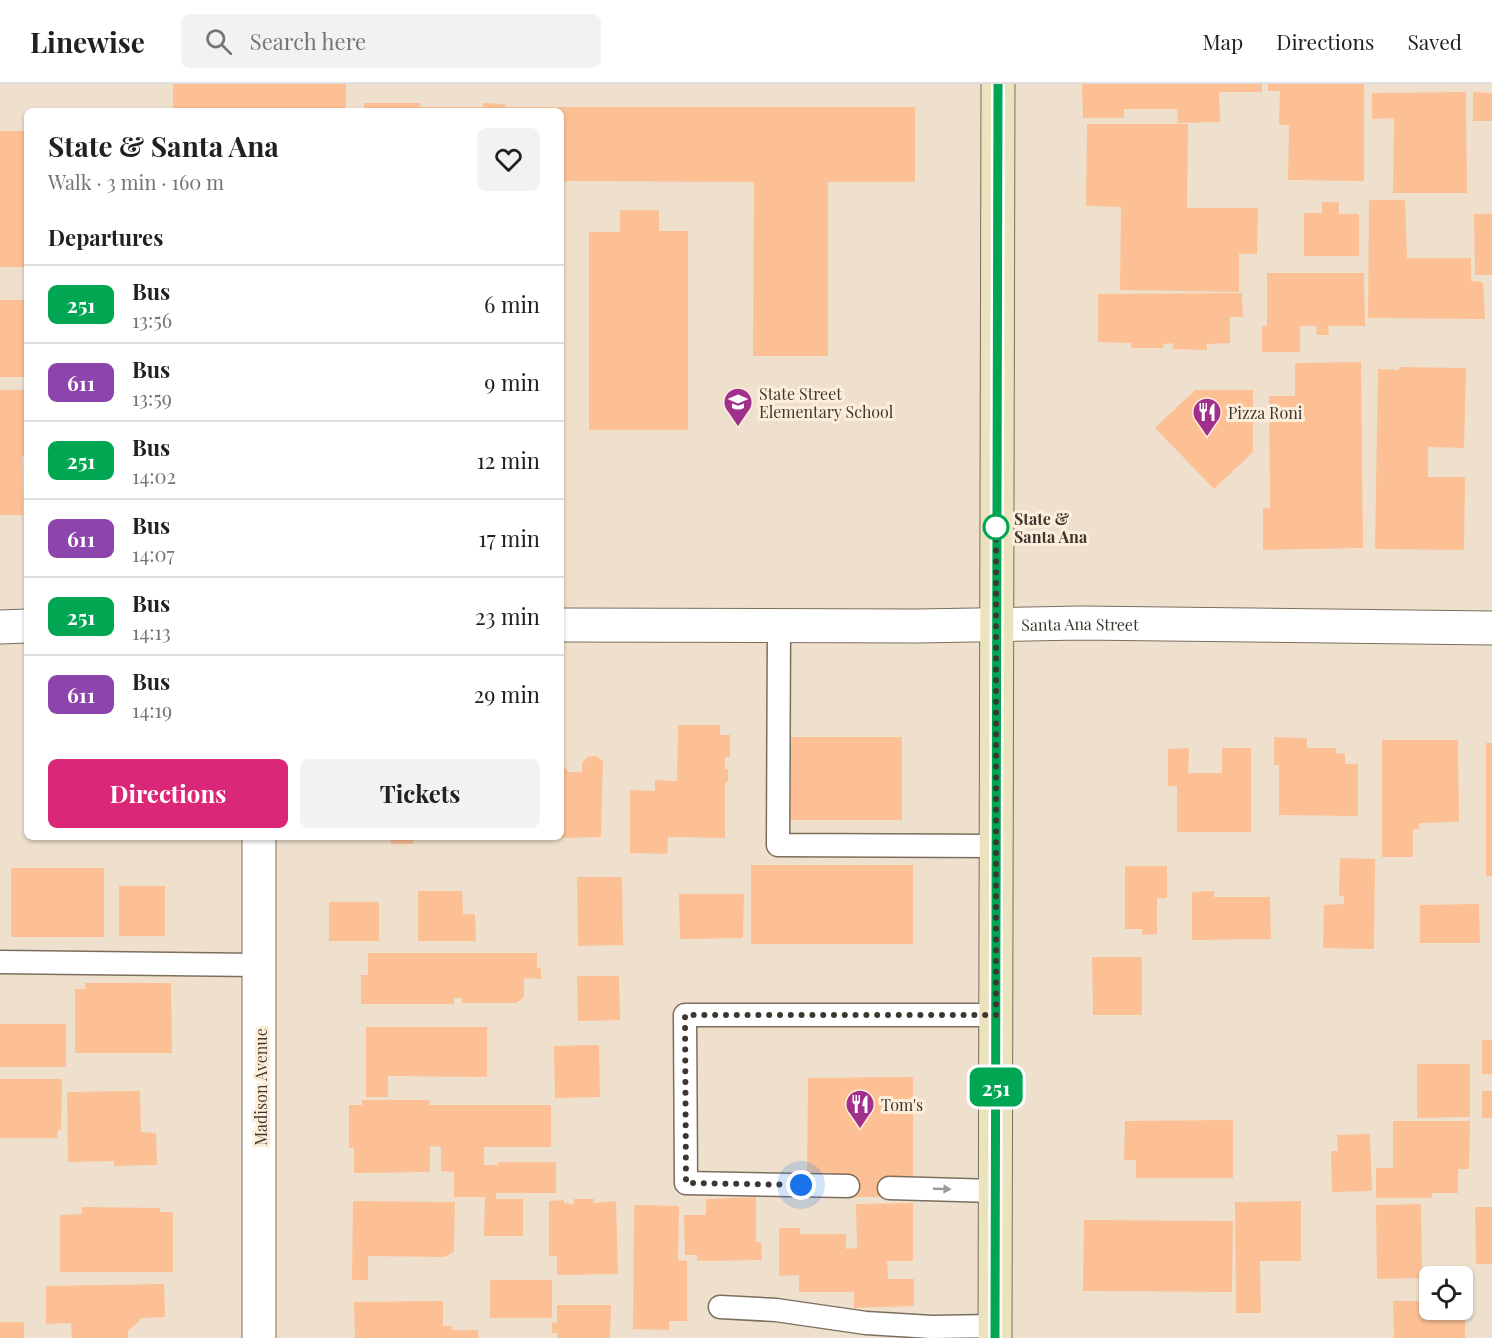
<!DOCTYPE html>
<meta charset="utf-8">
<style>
:root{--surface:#fff;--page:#f2f2f2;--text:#202124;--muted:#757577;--line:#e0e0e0;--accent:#db2777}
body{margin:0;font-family:"Playfair Display",serif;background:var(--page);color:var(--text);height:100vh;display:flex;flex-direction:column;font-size:22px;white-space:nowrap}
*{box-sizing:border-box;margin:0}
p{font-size:20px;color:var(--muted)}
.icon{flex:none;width:33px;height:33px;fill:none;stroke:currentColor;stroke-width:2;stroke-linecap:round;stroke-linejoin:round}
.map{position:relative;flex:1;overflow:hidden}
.panel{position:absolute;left:24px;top:24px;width:540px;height:732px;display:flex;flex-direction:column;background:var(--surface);border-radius:9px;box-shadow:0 2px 4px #0004}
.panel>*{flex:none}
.badge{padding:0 12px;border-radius:9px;font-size:21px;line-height:39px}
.buttons{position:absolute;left:1419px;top:1182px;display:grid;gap:12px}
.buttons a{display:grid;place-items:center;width:54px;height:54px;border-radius:9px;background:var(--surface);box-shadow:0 2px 4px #0004;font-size:30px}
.you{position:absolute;width:30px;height:30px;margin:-15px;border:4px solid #fff;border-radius:50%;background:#1a73e8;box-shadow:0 0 0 9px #1a73e833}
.map>.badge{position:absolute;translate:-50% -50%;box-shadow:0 0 0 3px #fff}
h2{padding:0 24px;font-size:22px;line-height:54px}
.round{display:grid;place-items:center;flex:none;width:63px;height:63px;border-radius:9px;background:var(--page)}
.summary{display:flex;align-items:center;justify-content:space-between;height:102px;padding:0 24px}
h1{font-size:28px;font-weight:700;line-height:45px}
.button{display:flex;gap:12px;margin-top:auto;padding:12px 24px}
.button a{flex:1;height:69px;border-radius:9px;background:var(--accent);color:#fff;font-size:24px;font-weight:700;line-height:69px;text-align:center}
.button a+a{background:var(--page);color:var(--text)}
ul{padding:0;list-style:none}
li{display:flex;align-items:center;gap:18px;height:78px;padding:0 24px;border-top:2px solid var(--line)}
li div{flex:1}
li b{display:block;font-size:22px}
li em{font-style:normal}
li .badge{min-width:66px;font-weight:700;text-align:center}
header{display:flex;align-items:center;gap:36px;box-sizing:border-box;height:84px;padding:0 30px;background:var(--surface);border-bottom:2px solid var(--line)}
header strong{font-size:28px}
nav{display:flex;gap:33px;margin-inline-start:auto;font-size:21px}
.search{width:420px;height:54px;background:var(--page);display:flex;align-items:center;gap:15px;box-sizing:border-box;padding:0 21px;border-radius:9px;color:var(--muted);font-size:22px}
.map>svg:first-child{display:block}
</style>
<header>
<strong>Linewise</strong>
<div class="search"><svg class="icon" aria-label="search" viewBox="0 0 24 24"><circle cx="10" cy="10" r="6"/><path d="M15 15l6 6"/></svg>Search here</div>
<nav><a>Map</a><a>Directions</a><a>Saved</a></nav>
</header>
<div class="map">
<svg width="1492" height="1254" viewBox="0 0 1492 1254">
<rect width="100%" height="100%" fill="#efe0cd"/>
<!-- building -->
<path fill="#fcc094" d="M173,0H346V27H173Z
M1082,0H1262V8H1219L1220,38L1178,39L1177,25H1124V34H1083Z
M1268,0H1364V97L1288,96L1289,41H1279L1280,7H1268Z
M1466,8L1467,109H1393L1394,34L1372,35V9Z
M1473,8L1492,9V37H1473Z
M364,19H421L420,23H483V19L505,20V23H915V98H828V272H753L754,98L561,97V27H364Z
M1087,40H1188L1187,124H1258L1257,170H1239V208L1120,206L1121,123L1086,122Z
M0,47H27V183H0Z
M1369,116H1405L1407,174H1471V197L1483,198L1485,235L1368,234Z
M1322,118H1339V130H1359V172H1304V129H1322Z
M620,126H659V147H688V346H589V148H620Z
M1474,130H1492V191H1475Z
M1267,189H1364L1365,242H1328L1329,251H1317L1316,242H1300V268H1262V242H1267Z
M1242,209L1243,233H1230V259L1207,260V266L1173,265V259L1163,260L1164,264H1131V259L1098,258V210Z
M0,216H27V293H0Z
M1361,278L1363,464L1263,466V424H1270L1269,312H1295V279Z
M1399,283L1466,284L1464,364L1428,363V393H1465L1464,466L1375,465L1378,285L1399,286Z
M0,306H27V372H22L23,431H0Z
M1195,306H1253V368L1214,405L1155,344Z
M678,641H720V651H730V673H725V685H728V698H725V754L668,753L667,770L630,769V706L655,707V696L677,697Z
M787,653H902V736H787Z
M1274,653L1307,654V664H1336V669L1345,670V680H1358V732L1279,731V681H1274Z
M1382,656H1458L1459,738L1419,739V745H1413V773H1382Z
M1486,659H1492V792H1486Z
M1189,664L1188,689H1222V664H1251V748H1177V702H1168V665Z
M597,672L603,678L601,753L561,754V680L569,688H582V679L587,673Z
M390,753H413V760H391Z
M1340,774L1375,775L1374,865L1323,864L1324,821L1344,820V812H1339Z
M751,781H913V860H751Z
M1125,782H1167V814H1157V850L1142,851V845H1125Z
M11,784H104V853H11Z
M577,793H622L623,861L578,862Z
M119,802H165V852H119Z
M418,807H462L463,830H475L476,857H418Z
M1214,807V813H1270L1271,855L1192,856V808Z
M679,810H744L743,854L680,855Z
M329,818H379V857H329Z
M1479,820L1480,859H1420V821Z
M368,869H537V884H541V895L524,894V913L516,919H462V914H454V920H361V891H368Z
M1092,873H1142V931H1093Z
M577,892H619L620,936L578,937Z
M85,899H171L172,969H75V905H86Z
M0,940H66V983H0Z
M366,943H487V993L388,992V1013H366Z
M1482,956H1492V990H1482Z
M599,961L600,1013L555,1014L554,962Z
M1417,980H1470V1033L1417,1034Z
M913,993V1097L889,1113H847L807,1097L808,994Z
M0,995H62L61,1046H58L57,1054H0Z
M140,1007L141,1048L156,1049L157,1081L114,1082V1077L68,1078L67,1008Z
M1482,1007H1492V1034H1482Z
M362,1016H430L429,1021H551V1063H484V1081H498V1078H556V1109H496V1115H523V1152H484L485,1113H454V1088L441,1087V1063L430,1062V1088L354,1089V1064H349V1021H362Z
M1233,1036V1094H1136V1076H1124L1125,1037Z
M1393,1037H1470L1469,1085H1458V1109H1432V1114H1376V1084H1393Z
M1370,1050L1372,1107L1332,1108L1331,1067H1338L1337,1051Z
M756,1113V1158H761L762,1176L697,1177V1171H685L684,1131H706V1115Z
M574,1115H594V1119L616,1117L618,1190L557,1191V1172H549V1117L564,1116V1119L574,1120Z
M353,1117L455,1118L454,1168L444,1173L368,1172V1196H352Z
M1301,1117V1177H1260L1261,1229H1236L1235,1118Z
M913,1119V1177H887L888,1195H914V1222L854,1224V1208H799V1191L779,1192V1144H800V1150H846V1165L857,1164L856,1120Z
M1421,1120L1422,1194L1377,1195L1376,1121Z
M634,1121L679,1122L678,1176L687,1177V1237H669V1246L633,1245Z
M82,1123L160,1124V1128H173V1188H60V1131L82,1130Z
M1475,1123H1492V1180H1476Z
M1084,1136L1233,1137L1232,1208L1083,1207Z
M490,1196H552V1234H490Z
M164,1200L165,1233L142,1234L128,1247V1254H72L71,1239L46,1240V1202Z
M443,1217V1242H452L451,1246H478V1254H355L354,1218Z
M1393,1217H1430V1226H1465V1254H1394Z
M557,1221H611L610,1254H557V1249H552V1238L557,1239Z
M0,1238H24V1254H0Z"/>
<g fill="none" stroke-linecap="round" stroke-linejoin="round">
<!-- service casing -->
<g stroke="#7b6e5d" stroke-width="25">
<path id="service" d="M779,541L778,761L996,762
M1,878L260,881
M848,1102L686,1099L685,931H996
M889,1104L995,1107
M720,1223L776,1226L866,1239L932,1243L995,1242"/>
</g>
<!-- minor casing -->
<g stroke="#7b6e5d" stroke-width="35">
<path id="minor" d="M259,753V1254"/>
</g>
<!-- tertiary casing -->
<g stroke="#7b6e5d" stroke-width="35">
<g id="tertiary">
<path id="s1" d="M561,541L917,542L1081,539L1492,544"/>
<path d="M0,543L27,542"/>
</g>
</g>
<!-- secondary casing -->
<g stroke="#7b6e5d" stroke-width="35">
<path id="secondary" d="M995,1254L998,0"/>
</g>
<!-- service -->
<use href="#service" stroke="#fff" stroke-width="22"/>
<!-- minor -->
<use href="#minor" stroke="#fff" stroke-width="33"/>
<!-- tertiary -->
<use href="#tertiary" stroke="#fff" stroke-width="33"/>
<!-- secondary -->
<use href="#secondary" stroke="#ebe3be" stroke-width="33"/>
</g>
<!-- one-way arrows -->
<defs><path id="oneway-solid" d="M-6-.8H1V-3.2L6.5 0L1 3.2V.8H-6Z" transform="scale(1.5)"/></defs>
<use fill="#9e9b98" href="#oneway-solid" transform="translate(942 1105) rotate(2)"/>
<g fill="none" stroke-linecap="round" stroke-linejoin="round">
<!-- line casing -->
<g stroke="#fff" stroke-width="14">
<path id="line" d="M995,1254L998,0"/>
</g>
<!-- line -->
<use href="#line" stroke="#00a651" stroke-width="9"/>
<!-- walk -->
<path stroke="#3d3730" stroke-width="6" stroke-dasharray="0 10.8" d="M801,1101L686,1099L685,931H996V437V443"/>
</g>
<!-- icons -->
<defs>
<g id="school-pin" transform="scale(1.5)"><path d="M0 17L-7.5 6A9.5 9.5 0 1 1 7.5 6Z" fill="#a1308c" stroke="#fceeda"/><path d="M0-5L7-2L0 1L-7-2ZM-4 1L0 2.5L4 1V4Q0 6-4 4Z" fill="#fff"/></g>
<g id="restaurant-pin" transform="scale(1.5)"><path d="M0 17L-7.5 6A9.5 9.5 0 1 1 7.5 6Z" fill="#a1308c" stroke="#fceeda"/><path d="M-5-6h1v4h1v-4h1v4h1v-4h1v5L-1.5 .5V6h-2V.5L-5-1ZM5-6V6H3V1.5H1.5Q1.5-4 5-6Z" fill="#fff"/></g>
</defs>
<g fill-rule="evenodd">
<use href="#school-pin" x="738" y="318"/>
<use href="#restaurant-pin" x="1207" y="328"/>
<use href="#restaurant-pin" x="860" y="1020"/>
</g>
<!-- markers -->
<circle fill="#fff" stroke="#00a651" stroke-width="3" cx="996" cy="443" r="12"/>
<g text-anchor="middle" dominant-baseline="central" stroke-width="6" stroke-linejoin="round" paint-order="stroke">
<!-- poi labels -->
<g font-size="16" fill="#3d3730" stroke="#fceeda" text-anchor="start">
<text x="759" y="309">State Street<tspan x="759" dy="18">Elementary School</tspan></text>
<text x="1228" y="328">Pizza Roni</text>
<text x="881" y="1020">Tom's</text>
</g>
<!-- stop labels -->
<g font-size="16" font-weight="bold" fill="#3d3730" stroke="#fceeda" text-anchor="start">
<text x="1014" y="434">State &amp;<tspan x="1014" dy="18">Santa Ana</tspan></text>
</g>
<!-- street labels -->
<g font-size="16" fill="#3d3730" stroke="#fceeda">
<text stroke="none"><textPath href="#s1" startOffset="519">Santa Ana Street</textPath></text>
<text transform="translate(260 1003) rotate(-90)">Madison Avenue</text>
</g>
</g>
</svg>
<div class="buttons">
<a><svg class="icon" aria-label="locate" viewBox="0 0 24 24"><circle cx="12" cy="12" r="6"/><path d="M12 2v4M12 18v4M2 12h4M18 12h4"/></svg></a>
</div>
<div class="you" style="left:801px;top:1101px"></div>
<b class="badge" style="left:996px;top:1003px;background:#00a651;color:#fff">251</b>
<section class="panel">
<div class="summary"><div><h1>State &amp; Santa Ana</h1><p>Walk · 3 min · 160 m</p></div><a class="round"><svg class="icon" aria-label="heart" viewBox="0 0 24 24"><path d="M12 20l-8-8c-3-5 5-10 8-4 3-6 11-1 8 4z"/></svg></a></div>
<h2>Departures</h2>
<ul>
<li><span class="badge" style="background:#00a651;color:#fff">251</span><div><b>Bus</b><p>13:56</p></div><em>6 min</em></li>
<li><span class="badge" style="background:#8e44ad;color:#fff">611</span><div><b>Bus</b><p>13:59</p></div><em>9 min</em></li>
<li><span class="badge" style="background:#00a651;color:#fff">251</span><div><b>Bus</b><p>14:02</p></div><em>12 min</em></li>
<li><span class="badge" style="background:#8e44ad;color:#fff">611</span><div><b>Bus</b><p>14:07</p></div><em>17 min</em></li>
<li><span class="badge" style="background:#00a651;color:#fff">251</span><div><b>Bus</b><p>14:13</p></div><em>23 min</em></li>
<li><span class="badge" style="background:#8e44ad;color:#fff">611</span><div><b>Bus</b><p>14:19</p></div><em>29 min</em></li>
</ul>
<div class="button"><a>Directions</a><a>Tickets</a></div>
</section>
</div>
